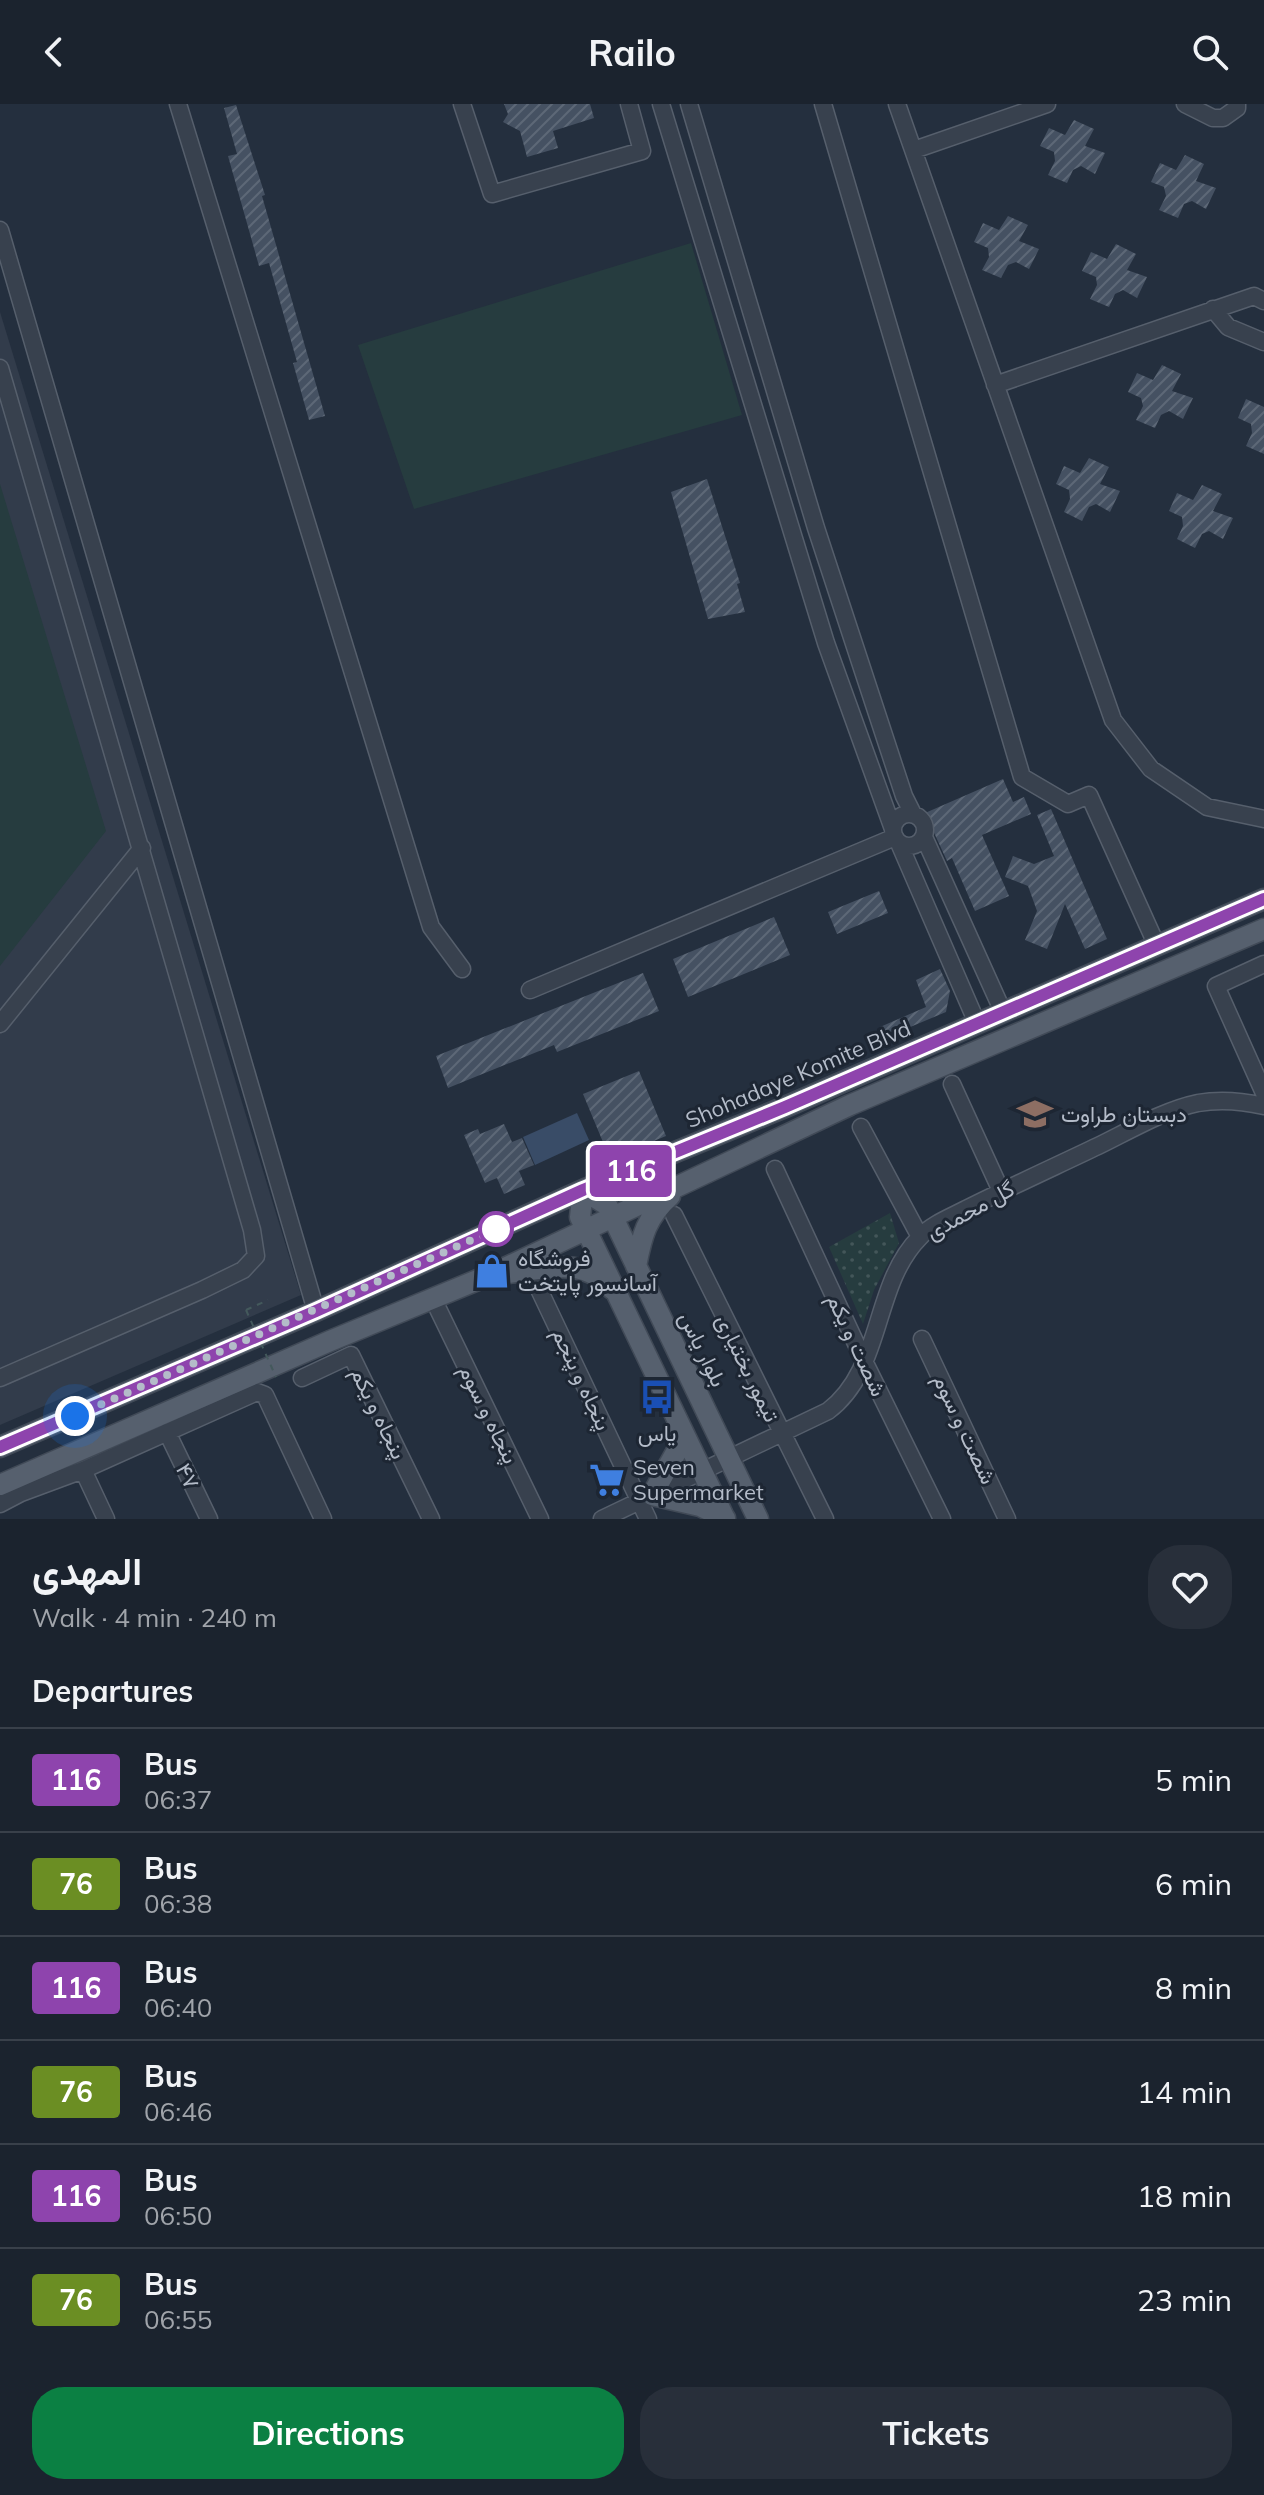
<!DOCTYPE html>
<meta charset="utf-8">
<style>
:root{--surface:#1b232e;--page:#282f3a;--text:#f1f3f6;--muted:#a0a4aa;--line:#39404a;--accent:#0b8043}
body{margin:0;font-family:Mulish,Vazirmatn,sans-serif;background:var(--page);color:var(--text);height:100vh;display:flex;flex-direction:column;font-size:30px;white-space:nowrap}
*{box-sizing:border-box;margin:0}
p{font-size:26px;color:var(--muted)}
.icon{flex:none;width:44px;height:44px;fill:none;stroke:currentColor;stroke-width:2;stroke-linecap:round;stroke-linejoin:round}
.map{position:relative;height:1415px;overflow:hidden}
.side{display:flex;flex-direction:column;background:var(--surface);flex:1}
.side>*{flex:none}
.badge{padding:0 16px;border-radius:6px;font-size:28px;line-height:52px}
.you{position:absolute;width:40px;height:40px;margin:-20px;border:6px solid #fff;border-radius:50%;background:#1a73e8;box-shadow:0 0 0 12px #1a73e833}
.map>.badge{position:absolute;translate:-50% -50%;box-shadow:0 0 0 4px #fff}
h2{padding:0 32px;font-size:30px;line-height:72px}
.round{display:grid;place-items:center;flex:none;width:84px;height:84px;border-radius:32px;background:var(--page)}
.headline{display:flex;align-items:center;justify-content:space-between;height:136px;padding:0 32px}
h1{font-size:38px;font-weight:700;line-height:60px}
.primary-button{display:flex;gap:16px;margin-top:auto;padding:16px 32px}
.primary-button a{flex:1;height:92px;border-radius:32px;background:var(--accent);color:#fff;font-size:32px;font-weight:700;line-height:92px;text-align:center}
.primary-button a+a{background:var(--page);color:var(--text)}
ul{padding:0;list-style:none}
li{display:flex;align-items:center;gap:24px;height:104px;padding:0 32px;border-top:2px solid var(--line)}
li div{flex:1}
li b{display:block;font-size:30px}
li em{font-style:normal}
li .badge{min-width:88px;font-weight:700;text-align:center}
header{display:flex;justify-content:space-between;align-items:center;height:104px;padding:0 32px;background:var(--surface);font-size:36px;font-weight:700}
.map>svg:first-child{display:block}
</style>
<header><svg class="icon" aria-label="back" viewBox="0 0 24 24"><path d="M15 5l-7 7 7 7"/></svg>Railo<svg class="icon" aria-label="search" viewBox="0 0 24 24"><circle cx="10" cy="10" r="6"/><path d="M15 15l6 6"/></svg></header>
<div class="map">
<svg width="1264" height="1415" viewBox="0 0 1264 1415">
<defs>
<pattern id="park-dots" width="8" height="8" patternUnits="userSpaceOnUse" patternTransform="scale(2)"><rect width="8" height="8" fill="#263c3f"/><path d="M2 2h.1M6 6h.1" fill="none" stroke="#435659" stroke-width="1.8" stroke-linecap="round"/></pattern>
<pattern id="building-hatch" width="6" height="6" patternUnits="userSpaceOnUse" patternTransform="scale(2)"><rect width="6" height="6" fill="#455162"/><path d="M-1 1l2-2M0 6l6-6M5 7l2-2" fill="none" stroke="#5d6877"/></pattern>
</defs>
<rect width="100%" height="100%" fill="#242f3e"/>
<!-- airport -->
<path fill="#323c4b" d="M0,208L301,1191L0,1321Z"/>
<!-- grass -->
<path fill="#263c3f" d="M691,139L742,311L414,405L358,241Z
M0,380L106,727L0,862Z"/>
<!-- park -->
<path fill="url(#park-dots)" d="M890,1109L899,1139L874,1186L863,1220L829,1143Z"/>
<!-- water -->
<path fill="#394c67" d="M577,1009L589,1036L535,1061L523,1033Z"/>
<!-- building -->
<path fill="url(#building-hatch)" d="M504,0H590L594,14L553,27L558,44L527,53L520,27L503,18L508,10Z
M236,1L265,91L262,92L325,312L309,316L293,259L297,258L269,159L259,162L228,52L237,50L224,4Z
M1074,16L1094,25L1085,42L1105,49L1095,70L1081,62L1073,66L1067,79L1048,71L1055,57L1054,48L1040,42L1049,24L1065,31Z
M1185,51L1204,60L1196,77L1216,84L1206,105L1192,97L1184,100L1178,114L1159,106L1166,92L1164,83L1151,78L1160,59L1176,66Z
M1008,112L1028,121L1019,137L1039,145L1029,165L1016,158L1008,161L1001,174L982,166L989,153L988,144L974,138L983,119L999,126Z
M1116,140L1136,150L1127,166L1147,173L1137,194L1123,186L1115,190L1109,203L1090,195L1097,181L1096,173L1082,167L1091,148L1107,155Z
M1162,261L1181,270L1172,287L1193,294L1183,315L1169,307L1161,311L1155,324L1136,316L1143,302L1141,294L1128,288L1137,269L1153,276Z
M1246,295L1264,303V350L1246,342L1252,329L1251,320L1238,314Z
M1089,354L1109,363L1100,380L1120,387L1110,408L1096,400L1089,403L1082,417L1064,408L1070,395L1069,386L1056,380L1064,362L1080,369Z
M707,375L740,479L737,480L745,508L708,515L671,388Z
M1202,381L1222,390L1213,407L1233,414L1223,435L1209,427L1202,430L1195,444L1177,435L1183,422L1182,413L1169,407L1177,389L1193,396Z
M1003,675L1013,698L1024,693L1031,710L982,731L1009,792L975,807L952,754L947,757L925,709Z
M1051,705L1107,835L1085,845L1065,800L1047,845L1025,836L1037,807L1028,782L1005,773L1013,752L1034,760L1054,752L1037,711Z
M879,787L888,809L837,830L828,808Z
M774,813L790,851L688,893L673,855Z
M940,865L950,887L946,908L884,934L880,923L926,903L916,876Z
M643,869L659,907L557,948L554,941L448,984L436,952Z
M639,967L666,1032L610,1055L583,990Z
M504,1020L512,1038L522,1034L534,1061L519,1067L525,1081L504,1090L497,1074L485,1079L464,1031L478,1025L480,1030Z"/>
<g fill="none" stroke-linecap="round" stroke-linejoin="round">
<!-- minor casing -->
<g stroke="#565f6c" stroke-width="19">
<path id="minor" d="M178,0L431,823L462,865
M462,0L492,90L642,47L629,0
M661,0L826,539L893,725
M689,0L816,424L904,692L913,710
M823,0L1022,673L1068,700L1089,691L1157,842
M897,0L1113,616L1151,665L1207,703L1264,715
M1185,0L1213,14H1223L1237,4V0
M914,46L1047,0
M0,126L316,1207
M1213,205L1228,223L1264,238
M0,264L252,1126L256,1152L243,1166L202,1186L0,1274
M995,281L1254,192L1264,197
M893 726a16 16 0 1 1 32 0a16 16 0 1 1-32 0Z
M924,733L1003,908
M899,739L977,919
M1264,860L1216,882L1264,989
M530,886L895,733
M0,920L142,744
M952,980L1001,1087
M861,1023L920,1133
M775,1065L865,1259L942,1415
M674,1111L825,1415
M536,1179L648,1415
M438,1205L540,1415
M922,1235L1007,1415
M302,1274L351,1251L431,1415
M167,1328L209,1415
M83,1366L106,1415
M0,1400L21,1389L83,1366L257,1288L265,1291L323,1415
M602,1415L828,1307C884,1265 872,1181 920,1133C932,1120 951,1113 966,1105C1010,1083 1054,1063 1098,1042C1129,1027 1164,1006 1198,999C1221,995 1242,997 1264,1002"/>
</g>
<!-- major casing -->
<g stroke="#414a57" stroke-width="23">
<path id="major" d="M583,1086L607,1101L758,1415
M583,1086L580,1113L725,1415
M636,1162C642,1131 646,1114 670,1092
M508,1169C547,1165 584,1152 612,1185
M678,1321L679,1343L652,1391L700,1402L725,1414
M0,1343L316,1207L583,1086L785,1003L1264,795
M0,1381L330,1237L492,1170L850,1001L1264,825"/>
</g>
<!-- path -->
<path stroke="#44595c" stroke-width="2" stroke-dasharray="6 6" stroke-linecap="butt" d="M246,1206L268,1196"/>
<!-- minor -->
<use href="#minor" stroke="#38414e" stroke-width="16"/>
<!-- major -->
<use href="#major" stroke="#56606e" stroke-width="20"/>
<!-- path-bridge -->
<path stroke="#44595c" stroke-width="2" stroke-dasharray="6 6" stroke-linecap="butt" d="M246,1206L276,1273"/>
</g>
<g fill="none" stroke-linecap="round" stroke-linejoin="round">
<!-- line casing -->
<g stroke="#fff" stroke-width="18">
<path id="line" d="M0,1343L316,1207L583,1086L785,1003L1264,795"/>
</g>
<!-- line -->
<use href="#line" stroke="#8e44ad" stroke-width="12"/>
<!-- walk -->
<path stroke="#b4bcc9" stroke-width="8" stroke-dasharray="0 14.4" d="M75,1312L503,1122L496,1125"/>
</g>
<!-- icons -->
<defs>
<g id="school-bare" transform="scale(2.76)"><path d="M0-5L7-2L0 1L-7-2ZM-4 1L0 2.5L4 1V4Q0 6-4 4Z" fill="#8d6e63" stroke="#1d2633" stroke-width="2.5" paint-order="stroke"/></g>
<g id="shop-bare" transform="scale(2.76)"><path d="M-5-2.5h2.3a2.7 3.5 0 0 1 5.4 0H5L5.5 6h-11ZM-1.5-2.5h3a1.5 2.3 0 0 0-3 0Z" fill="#3f7fe0" stroke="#1d2633" stroke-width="2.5" paint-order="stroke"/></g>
<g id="bus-bare" transform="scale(2.76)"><path d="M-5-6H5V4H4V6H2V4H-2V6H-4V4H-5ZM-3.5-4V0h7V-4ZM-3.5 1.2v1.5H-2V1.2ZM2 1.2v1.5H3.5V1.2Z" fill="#1a4fb4" stroke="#1d2633" stroke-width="2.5" paint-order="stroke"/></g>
<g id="supermarket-bare" transform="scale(2.76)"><path d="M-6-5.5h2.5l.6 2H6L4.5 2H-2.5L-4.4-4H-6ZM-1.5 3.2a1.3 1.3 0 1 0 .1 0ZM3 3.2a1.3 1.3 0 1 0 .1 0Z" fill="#3f7fe0" stroke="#1d2633" stroke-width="2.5" paint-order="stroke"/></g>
</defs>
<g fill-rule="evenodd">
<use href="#school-bare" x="1035" y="1010"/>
<use href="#shop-bare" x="492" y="1167"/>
<use href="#bus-bare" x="657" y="1293"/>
<use href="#supermarket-bare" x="607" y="1376"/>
</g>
<!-- markers -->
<circle fill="#fff" stroke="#8e44ad" stroke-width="4" cx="496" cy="1125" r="16"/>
<g text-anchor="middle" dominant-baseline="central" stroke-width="6" stroke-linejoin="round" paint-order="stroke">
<!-- street labels -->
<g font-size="22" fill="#b4bcc9" stroke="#1d2633">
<text transform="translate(798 970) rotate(-23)">Shohadaye Komite Blvd</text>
<text transform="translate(970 1106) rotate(-29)">گل محمدی</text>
<text transform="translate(857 1241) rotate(65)">شصت و یکم</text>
<text transform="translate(703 1245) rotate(64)">بلوار یاس</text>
<text transform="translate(748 1264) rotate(64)">تیمور بختیاری</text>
<text transform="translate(582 1275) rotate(65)">پنجاه و پنجم</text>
<text transform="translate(379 1309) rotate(64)">پنجاه و یکم</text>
<text transform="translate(489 1310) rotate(64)">پنجاه و سوم</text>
<text transform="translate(965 1325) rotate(65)">شصت و سوم</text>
<text transform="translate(188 1372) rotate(64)">۴۷</text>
</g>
<!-- poi labels -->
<g font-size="22" fill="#b4bcc9" stroke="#1d2633" text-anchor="start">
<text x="1061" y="1010">دبستان طراوت</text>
<text x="518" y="1154">فروشگاه<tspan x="518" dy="25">آسانسور پایتخت</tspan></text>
<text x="657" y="1329" text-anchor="middle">یاس</text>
<text x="633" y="1363">Seven<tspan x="633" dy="25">Supermarket</tspan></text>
</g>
</g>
</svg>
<div class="you" style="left:75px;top:1312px"></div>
<b class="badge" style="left:631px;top:1067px;background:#8e44ad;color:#fff">116</b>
</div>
<section class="side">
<div class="headline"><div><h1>المهدی</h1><p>Walk · 4 min · 240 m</p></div><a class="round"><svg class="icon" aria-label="heart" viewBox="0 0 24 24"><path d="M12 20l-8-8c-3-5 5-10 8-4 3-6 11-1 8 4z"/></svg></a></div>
<h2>Departures</h2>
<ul>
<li><span class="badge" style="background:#8e44ad;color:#fff">116</span><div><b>Bus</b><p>06:37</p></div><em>5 min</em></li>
<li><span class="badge" style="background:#6b8e23;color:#fff">76</span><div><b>Bus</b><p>06:38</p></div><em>6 min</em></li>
<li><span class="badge" style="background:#8e44ad;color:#fff">116</span><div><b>Bus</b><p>06:40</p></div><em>8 min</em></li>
<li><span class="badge" style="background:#6b8e23;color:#fff">76</span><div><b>Bus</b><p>06:46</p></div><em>14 min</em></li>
<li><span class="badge" style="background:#8e44ad;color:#fff">116</span><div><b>Bus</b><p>06:50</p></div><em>18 min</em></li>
<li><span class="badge" style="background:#6b8e23;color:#fff">76</span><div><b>Bus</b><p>06:55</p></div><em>23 min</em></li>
</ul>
<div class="primary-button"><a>Directions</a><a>Tickets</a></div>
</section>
